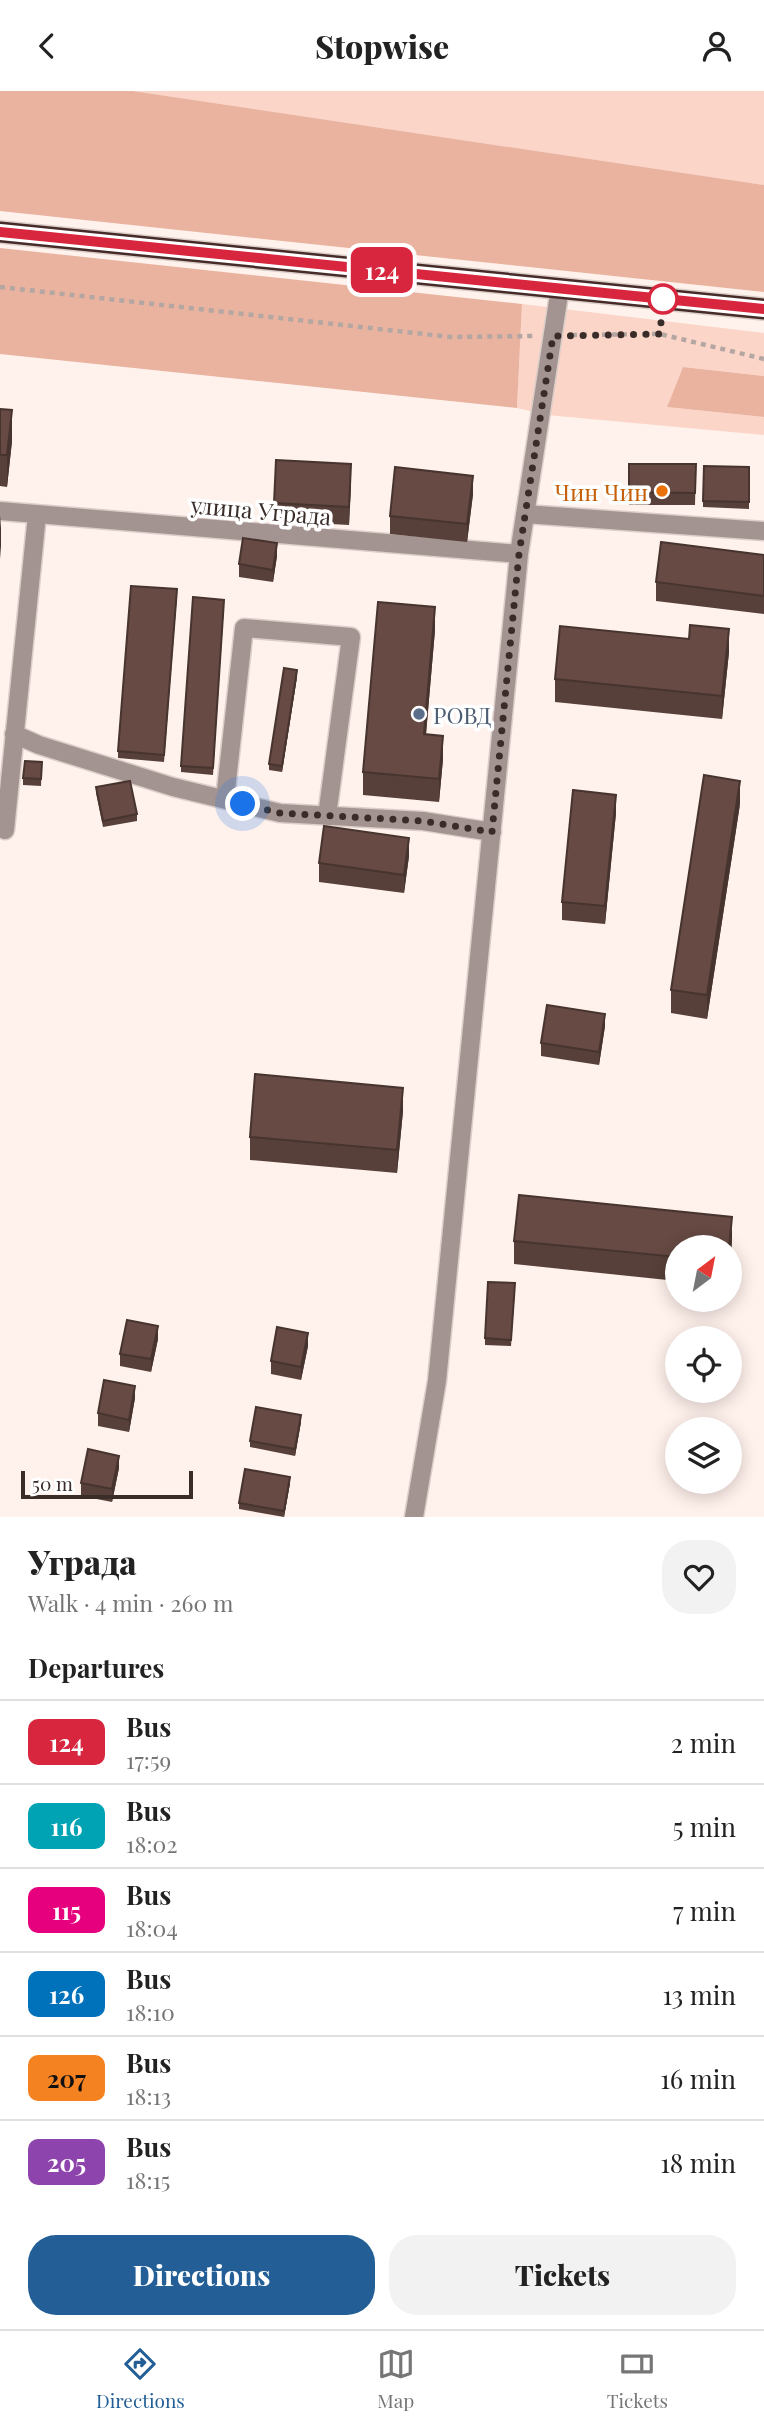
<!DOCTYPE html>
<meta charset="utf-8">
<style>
:root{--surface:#fff;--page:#f2f2f2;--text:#222;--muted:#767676;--line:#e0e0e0;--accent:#235f96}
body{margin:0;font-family:"Playfair Display",serif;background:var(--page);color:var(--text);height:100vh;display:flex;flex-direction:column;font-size:26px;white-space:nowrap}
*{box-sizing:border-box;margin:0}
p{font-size:23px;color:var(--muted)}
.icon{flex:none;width:38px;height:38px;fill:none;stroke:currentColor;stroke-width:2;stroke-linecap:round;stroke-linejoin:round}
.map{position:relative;height:1426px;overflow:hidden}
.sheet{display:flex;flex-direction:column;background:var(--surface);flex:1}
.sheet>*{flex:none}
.badge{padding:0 14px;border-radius:10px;font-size:24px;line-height:46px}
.needle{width:46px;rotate:32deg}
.controls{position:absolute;left:665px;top:1144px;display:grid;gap:14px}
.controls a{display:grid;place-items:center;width:77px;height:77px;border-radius:50%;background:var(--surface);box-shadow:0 4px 18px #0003;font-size:35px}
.scale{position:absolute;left:21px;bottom:18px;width:172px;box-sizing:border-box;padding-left:7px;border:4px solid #3a2d29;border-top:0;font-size:19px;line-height:24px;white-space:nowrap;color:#3a2d29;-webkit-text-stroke:5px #fff;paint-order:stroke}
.you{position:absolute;width:35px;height:35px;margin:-18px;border:5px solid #fff;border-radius:50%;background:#1a73e8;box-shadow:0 0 0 10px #1a73e833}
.map>.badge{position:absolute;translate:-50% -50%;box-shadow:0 0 0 4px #fff}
h2{padding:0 28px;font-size:26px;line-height:63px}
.round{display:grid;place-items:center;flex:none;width:74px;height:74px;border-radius:28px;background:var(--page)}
.headline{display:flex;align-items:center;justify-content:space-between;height:119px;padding:0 28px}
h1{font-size:33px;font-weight:800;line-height:52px}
.action{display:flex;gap:14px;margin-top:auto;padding:14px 28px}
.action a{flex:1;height:80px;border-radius:28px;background:var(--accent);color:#fff;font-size:28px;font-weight:800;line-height:80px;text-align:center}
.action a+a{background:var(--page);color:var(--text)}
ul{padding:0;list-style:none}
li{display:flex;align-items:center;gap:21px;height:84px;padding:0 28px;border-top:2px solid var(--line)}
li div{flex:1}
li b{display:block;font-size:26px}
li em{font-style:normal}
li .badge{min-width:77px;font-weight:700;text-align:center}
header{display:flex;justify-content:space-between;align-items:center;height:91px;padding:0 28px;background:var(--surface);font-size:32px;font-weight:800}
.dock{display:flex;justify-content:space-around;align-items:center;height:98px;border-top:2px solid var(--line);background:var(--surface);font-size:19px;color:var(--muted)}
.dock a{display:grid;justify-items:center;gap:4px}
.dock .active{color:var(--accent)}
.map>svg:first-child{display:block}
</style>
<header><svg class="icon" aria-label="back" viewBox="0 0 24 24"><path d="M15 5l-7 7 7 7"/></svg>Stopwise<svg class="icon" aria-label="person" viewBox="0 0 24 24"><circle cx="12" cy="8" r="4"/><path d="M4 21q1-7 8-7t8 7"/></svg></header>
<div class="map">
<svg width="764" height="1426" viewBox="0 0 764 1426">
<rect width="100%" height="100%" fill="#fff1ec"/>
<!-- green -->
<path fill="#fbd5c8" d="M133,0H764V94Z
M522,213L764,242V285L683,276L667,316L764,326V344L547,324L517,317Z"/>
<!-- forest -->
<path fill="#e9b3a0" d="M0,0H133L764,94V201L0,120Z
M0,157L522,213L517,317L0,263Z
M683,276L764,285V326L667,316Z"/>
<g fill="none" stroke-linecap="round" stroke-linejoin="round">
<!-- minor casing -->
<g stroke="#dccec9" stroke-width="21">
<path id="minor" d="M0,420L519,463
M525,423L764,440
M14,643L39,654L173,696L280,722L423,730L492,741
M225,708L244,537L351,546L327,725
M5,739L37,424
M414,1426L437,1290L519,463L560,197"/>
</g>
<!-- highway casing -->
<g stroke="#dccec9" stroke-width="24">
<path id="highway" d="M0,141L764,218"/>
</g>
<!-- path -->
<path stroke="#b4a6a2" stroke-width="4.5" stroke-dasharray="5 5" stroke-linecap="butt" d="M0,196L451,246L535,245
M572,244L660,243L764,268"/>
<!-- minor -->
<use href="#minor" stroke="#a39492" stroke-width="18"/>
<!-- highway -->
<use href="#highway" stroke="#462b29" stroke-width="21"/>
</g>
<!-- wall -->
<path fill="#58403a" d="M0,318L12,350L7,396L0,395Z
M629,373H696L695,414H629Z
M749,376V418L703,416V410Z
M351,391L349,434L274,430V412Z
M473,403L467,451L390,443V425Z
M764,464V523L656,510V491Z
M277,465L273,491L239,486V473Z
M177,505L164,671L118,667V660Z
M224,515L213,684L181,681V675Z
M435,539L426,643L443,668L439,711L363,704V681Z
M729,561L722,628L555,611V588Z
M297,586L282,681L269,679V673Z
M42,671L41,695L23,694V687Z
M96,696L137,723V730L103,736L96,702Z
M740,713L707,928L671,922V899Z
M616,722L605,833L562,829V811Z
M409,765L404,802L319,791V772Z
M605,935L599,974L541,965V952Z
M403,1020L397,1082L250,1069V1046Z
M732,1149L730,1175V1157H677V1190L514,1173V1150Z
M515,1199L511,1255L485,1254V1247Z
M158,1248L151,1281L120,1275V1263Z
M308,1255L301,1289L271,1283V1270Z
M135,1307L129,1341L98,1335V1322Z
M301,1331L295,1365L250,1356V1350Z
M119,1377L112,1411L81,1405V1392Z
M290,1392L284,1426L239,1418V1412Z"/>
<!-- shaded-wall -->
<path fill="#47342f" d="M12,319V350L7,396V364Z
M351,373V391L349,434V416Z
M473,385V403L467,451V433Z
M1,424V455L0,468V437Z
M277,452V465L273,491V479Z
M435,516V539L424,666V643Z
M729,538V561L722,628V605Z
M297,579V586L282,681V675Z
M443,645V668L439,711V688Z
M740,690V713L707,928V904Z
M616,704V722L605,833V815Z
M409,747V765L404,802V784Z
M605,923V935L599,974V961Z
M403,997V1020L397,1082V1059Z
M732,1126V1149L730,1175V1157Z
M158,1235V1248L151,1281V1268Z
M308,1242V1255L301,1289V1276Z
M135,1295V1307L129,1341V1329Z
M301,1324V1331L295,1365V1358Z
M119,1365V1377L112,1411V1398Z
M290,1386V1392L284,1426V1420Z"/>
<!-- building -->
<path fill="#664a43" stroke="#47342f" stroke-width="2" d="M0,318L12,319L7,364H0Z
M276,369L351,373L349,416L274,412Z
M629,373H696L695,402L629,401Z
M704,375L749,376V411L703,410Z
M395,376L473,385L467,433L390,425Z
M243,447L277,452L273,479L239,473Z
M661,451L764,464V505L656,491Z
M131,495L177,498L164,664L118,660Z
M193,506L224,509L213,677L181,675Z
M378,511L435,516L424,643L443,645L439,688L363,681Z
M690,534L729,538L722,605L555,588L560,535L689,548Z
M284,577L297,579L282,675L269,673Z
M25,670L42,671L41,688L23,687Z
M704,684L740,690L707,904L671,899Z
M130,690L137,723L103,730L96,696Z
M573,699L616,704L605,815L562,811Z
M324,735L409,747L404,784L319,772Z
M547,914L605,923L599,961L541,952Z
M255,983L403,997L397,1059L250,1046Z
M519,1104L732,1126L729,1157H677V1166L514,1150Z
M488,1191L515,1192L511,1249L485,1247Z
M127,1229L158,1235L151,1268L120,1263Z
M277,1236L308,1242L301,1276L271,1270Z
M104,1289L135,1295L129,1329L98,1322Z
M256,1316L301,1324L295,1358L250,1350Z
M88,1358L119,1365L112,1398L81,1392Z
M245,1378L290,1386L284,1420L239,1412Z"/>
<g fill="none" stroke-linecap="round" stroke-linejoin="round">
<!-- line casing -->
<g stroke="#fff" stroke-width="16">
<path id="line" d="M0,141L764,218"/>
</g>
<!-- line -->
<use href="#line" stroke="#d7263d" stroke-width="10"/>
<!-- walk -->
<path stroke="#3a2d29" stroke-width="7" stroke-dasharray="0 12.6" d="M243,713L280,722L423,730L492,741L519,463L553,245L660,243L663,208"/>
</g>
<!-- markers -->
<circle fill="#fff" stroke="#d7263d" stroke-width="3.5" cx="663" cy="208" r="14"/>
<circle fill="#e8710a" stroke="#fff" stroke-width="2.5" cx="662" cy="400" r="7"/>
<circle fill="#5c6f8a" stroke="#fff" stroke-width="2.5" cx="419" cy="623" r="7"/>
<g text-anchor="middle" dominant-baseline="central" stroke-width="7" stroke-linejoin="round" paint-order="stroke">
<!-- food labels -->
<g font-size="23" fill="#c56008" stroke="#fff" text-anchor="end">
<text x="648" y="400">Чин Чин</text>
</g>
<!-- street labels -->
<g font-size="23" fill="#3a2d29" stroke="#fff">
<text transform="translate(261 419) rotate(5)">улица Уграда</text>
</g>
<!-- service labels -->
<g font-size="23" fill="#4e5e75" stroke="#fff" text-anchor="start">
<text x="433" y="623">РОВД</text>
</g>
</g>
</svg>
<div class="controls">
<a><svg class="needle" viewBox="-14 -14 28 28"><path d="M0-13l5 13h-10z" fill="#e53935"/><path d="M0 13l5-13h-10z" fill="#767676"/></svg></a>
<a><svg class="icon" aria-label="locate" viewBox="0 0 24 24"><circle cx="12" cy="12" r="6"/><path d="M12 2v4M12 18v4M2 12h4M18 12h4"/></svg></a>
<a><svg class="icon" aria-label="layers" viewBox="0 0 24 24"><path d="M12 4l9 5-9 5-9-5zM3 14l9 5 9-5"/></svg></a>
</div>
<div class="scale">50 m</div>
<div class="you" style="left:243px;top:713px"></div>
<b class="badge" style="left:382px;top:179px;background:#d7263d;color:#fff">124</b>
</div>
<section class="sheet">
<div class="headline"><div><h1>Уграда</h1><p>Walk · 4 min · 260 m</p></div><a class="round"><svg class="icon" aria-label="heart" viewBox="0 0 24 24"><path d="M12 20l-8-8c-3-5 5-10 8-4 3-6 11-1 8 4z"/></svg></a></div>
<h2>Departures</h2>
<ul>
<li><span class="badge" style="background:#d7263d;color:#fff">124</span><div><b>Bus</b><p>17:59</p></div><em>2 min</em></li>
<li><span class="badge" style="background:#00a3b4;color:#fff">116</span><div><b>Bus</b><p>18:02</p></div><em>5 min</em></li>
<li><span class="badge" style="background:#e6007e;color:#fff">115</span><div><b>Bus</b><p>18:04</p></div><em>7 min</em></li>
<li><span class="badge" style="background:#0072bc;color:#fff">126</span><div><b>Bus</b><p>18:10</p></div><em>13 min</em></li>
<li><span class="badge" style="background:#f58220;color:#111">207</span><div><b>Bus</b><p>18:13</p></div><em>16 min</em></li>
<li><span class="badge" style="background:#8e44ad;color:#fff">205</span><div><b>Bus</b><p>18:15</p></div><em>18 min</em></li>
</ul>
<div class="action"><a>Directions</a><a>Tickets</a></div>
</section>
<nav class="dock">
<a class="active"><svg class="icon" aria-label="directions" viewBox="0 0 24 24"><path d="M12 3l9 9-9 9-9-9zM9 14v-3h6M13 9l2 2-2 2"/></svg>Directions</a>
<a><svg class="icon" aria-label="map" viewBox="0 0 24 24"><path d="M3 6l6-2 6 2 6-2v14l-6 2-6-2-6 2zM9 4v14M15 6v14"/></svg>Map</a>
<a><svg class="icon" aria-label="tickets" viewBox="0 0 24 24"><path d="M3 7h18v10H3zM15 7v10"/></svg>Tickets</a>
</nav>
